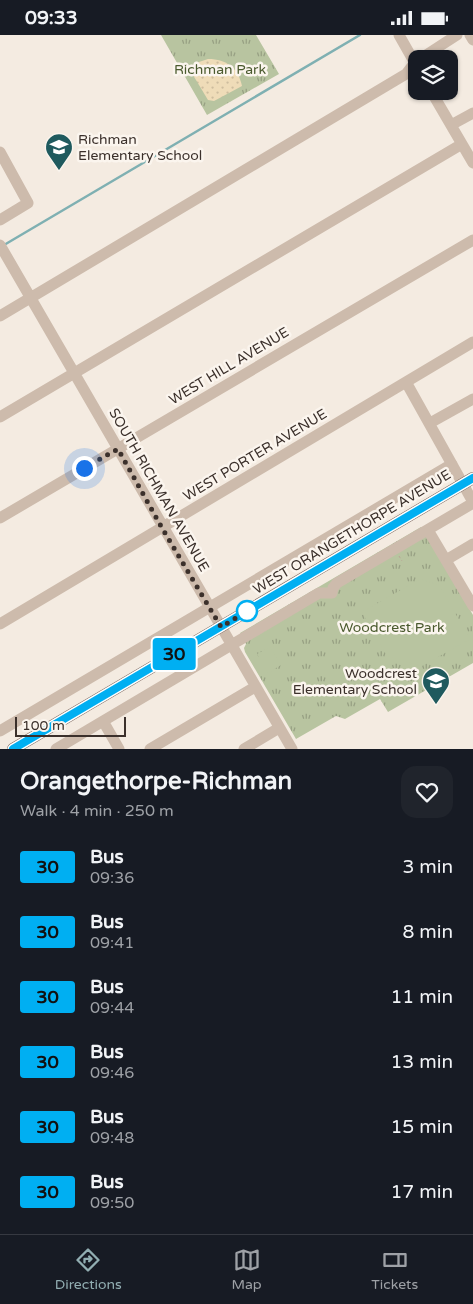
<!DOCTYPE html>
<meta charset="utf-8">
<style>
:root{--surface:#171b24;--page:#20242c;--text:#f1f3f6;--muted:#9ea1a6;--line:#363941;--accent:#92aeb2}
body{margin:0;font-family:"Varela Round",sans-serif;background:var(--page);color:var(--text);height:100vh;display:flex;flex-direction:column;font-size:19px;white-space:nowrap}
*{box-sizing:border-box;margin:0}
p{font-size:16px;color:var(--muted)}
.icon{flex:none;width:28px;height:28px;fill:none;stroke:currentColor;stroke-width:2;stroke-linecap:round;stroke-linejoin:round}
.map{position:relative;height:714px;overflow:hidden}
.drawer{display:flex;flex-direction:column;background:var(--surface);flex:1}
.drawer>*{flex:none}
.badge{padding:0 10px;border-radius:4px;font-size:18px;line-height:32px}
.fabs{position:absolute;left:408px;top:15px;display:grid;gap:10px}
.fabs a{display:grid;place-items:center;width:50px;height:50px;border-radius:10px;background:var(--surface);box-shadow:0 1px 4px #0004;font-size:25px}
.scale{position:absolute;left:15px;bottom:12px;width:111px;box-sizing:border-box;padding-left:5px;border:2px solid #3b302b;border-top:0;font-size:14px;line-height:18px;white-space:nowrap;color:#3b302b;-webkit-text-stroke:4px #fbf5ee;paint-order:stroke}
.you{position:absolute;width:25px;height:25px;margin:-12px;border:4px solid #fff;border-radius:50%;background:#1a73e8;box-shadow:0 0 0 8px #1a73e833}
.map>.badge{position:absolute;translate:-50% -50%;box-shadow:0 0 0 2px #fff}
.round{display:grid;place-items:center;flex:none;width:52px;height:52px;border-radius:15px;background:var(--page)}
.summary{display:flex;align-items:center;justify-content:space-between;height:85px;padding:0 20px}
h1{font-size:24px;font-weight:700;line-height:38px}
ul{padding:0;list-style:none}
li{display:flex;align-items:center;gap:15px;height:65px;padding:0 20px}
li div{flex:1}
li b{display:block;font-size:19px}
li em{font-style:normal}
li .badge{min-width:55px;font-weight:700;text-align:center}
.status{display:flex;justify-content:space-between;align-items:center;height:35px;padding:0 25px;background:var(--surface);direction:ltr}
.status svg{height:14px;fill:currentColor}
.tab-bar{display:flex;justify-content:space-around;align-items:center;height:70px;border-top:1px solid var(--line);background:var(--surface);font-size:14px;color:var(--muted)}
.tab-bar a{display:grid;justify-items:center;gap:2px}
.tab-bar .selected{color:var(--accent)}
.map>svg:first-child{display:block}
</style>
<div class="status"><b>09:33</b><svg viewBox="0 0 49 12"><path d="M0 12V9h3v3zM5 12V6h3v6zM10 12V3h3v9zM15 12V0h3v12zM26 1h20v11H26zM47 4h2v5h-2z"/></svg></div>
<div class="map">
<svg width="473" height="714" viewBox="0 0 473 714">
<defs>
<pattern id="grass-tufts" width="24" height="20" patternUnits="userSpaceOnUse" patternTransform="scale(1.25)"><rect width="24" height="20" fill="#b8c4a0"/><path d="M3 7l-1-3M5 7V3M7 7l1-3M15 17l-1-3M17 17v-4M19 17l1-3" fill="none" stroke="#97a083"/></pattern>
<pattern id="sand-dots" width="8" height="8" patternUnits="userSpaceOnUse" patternTransform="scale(1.25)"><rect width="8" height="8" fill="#efdcb8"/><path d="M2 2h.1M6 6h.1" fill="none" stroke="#cebd9e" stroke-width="1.8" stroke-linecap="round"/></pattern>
</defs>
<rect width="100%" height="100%" fill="#f4ebe1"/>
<!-- grass -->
<path fill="url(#grass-tufts)" d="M161,0H256L279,39L207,80Z
M421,492L473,580V628L388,677L380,664L345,684L336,681L296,704L245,617L244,613L246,609L240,598Z"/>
<!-- sand -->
<path fill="url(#sand-dots)" d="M208,24C227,24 238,33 242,51L214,66L208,65L190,35L199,27Z"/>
<!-- garden -->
<path fill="#b8c4a0" d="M420,544L439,550L470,604L422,631L387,621L362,577Z
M270,612L281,630L268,638L257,619Z"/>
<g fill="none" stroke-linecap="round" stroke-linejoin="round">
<!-- stream -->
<path stroke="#7fb0b2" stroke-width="2.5" d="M4,210L360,0"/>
<!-- path -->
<path stroke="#b9a596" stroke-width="1" stroke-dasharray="2.5 2.5" stroke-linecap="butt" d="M399,521L402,526"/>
<!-- minor -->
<path stroke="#cdbbac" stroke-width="11" d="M399,0L416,30
M470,0L473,5
M420,24L457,0
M431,56L473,128
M451,90L473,78
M0,117L28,168L0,185
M0,210L292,714
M0,281L406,39L416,26
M406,347L473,467
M0,382L462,109
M430,388L473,364
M0,483L473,205
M428,495L473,571
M446,525L473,509
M0,589L473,307
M103,686L119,714
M0,696L452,429
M56,714L319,558H332L333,553L337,548L473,468
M150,714L255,652
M244,714L279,693"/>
<!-- major -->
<path stroke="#7d675c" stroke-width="12" d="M13,714L473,443"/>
</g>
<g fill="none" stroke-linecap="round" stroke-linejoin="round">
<!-- line casing -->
<g stroke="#fff" stroke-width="11">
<path id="line" d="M13,714L473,443"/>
</g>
<!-- line -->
<use href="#line" stroke="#00aff2" stroke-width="8"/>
<!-- walk -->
<path stroke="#3b302b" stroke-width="5" stroke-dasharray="0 9" d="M84,433L118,414L162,493L221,592L249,575L247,576"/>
</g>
<!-- icons -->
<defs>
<g id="school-pin" transform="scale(1.4375)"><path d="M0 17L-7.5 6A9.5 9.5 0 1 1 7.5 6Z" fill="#1f5a5e" stroke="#fbf5ee"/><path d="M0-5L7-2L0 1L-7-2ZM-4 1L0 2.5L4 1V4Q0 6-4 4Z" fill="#fff"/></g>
</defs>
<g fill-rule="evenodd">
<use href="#school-pin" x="59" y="112"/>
<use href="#school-pin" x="436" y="646"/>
</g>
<!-- markers -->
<circle fill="#fff" stroke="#00aff2" stroke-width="2.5" cx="247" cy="576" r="10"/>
<g text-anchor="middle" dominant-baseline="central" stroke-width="5" stroke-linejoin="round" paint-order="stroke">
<!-- park labels -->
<g font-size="14" fill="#4a5a2e" stroke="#fbf5ee">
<text x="220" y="34">Richman Park</text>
<text x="392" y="592">Woodcrest Park</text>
</g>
<!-- poi labels -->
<g font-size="14" fill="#3b302b" stroke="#fbf5ee" text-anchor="start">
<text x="78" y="104">Richman<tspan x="78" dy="16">Elementary School</tspan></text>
<text x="417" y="638" text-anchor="end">Woodcrest<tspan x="417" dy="16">Elementary School</tspan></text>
</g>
<!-- street labels -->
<g font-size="14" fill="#3b302b" stroke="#fbf5ee">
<text transform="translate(229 331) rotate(-31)">WEST HILL AVENUE</text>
<text transform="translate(255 420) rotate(-31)">WEST PORTER AVENUE</text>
<text transform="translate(159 455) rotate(60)">SOUTH RICHMAN AVENUE</text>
<text transform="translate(352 497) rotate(-31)">WEST ORANGETHORPE AVENUE</text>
</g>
</g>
</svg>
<div class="fabs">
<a><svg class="icon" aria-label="layers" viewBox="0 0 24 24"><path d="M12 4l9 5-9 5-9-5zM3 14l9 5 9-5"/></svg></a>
</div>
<div class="scale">100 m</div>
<div class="you" style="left:84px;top:433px"></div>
<b class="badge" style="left:174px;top:619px;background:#00aff2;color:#111">30</b>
</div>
<section class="drawer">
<div class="summary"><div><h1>Orangethorpe-Richman</h1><p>Walk · 4 min · 250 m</p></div><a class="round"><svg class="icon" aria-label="heart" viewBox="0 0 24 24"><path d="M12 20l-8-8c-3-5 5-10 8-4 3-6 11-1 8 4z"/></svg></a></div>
<ul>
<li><span class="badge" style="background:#00aff2;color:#111">30</span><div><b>Bus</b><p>09:36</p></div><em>3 min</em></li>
<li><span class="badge" style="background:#00aff2;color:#111">30</span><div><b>Bus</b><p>09:41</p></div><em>8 min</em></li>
<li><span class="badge" style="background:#00aff2;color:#111">30</span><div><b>Bus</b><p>09:44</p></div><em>11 min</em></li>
<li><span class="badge" style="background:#00aff2;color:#111">30</span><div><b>Bus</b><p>09:46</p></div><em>13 min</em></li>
<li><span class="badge" style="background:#00aff2;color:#111">30</span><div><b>Bus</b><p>09:48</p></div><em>15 min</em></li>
<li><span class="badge" style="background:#00aff2;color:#111">30</span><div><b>Bus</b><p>09:50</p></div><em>17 min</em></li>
</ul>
</section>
<nav class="tab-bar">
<a class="selected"><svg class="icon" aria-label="directions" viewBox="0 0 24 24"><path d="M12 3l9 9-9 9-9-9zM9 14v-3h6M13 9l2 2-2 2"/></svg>Directions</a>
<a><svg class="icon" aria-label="map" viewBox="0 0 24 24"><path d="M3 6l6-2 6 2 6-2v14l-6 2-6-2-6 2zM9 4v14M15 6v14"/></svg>Map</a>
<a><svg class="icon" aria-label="tickets" viewBox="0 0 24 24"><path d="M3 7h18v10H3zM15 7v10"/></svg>Tickets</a>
</nav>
